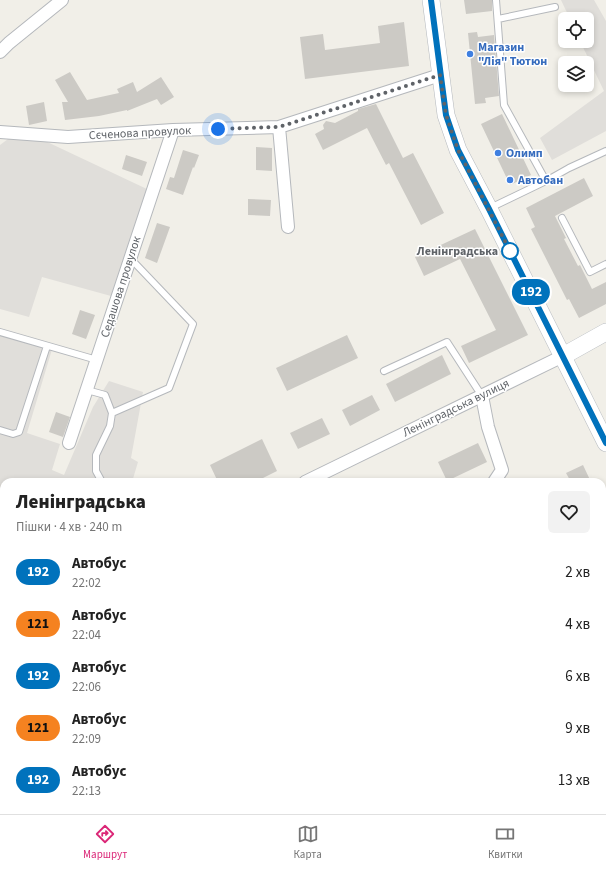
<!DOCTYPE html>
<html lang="uk">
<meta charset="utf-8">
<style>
:root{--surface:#fff;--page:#f2f2f2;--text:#222;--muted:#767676;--line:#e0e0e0;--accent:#db2777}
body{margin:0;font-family:"Source Sans 3",sans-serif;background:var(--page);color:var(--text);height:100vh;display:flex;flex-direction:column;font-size:15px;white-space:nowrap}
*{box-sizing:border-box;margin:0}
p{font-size:13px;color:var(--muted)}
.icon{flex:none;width:22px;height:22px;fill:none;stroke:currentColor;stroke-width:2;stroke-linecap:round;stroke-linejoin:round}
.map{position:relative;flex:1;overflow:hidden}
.panel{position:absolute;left:0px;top:478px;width:606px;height:336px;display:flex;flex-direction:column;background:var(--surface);border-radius:12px 12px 0 0;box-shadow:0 2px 6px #0003}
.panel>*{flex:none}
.badge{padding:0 8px;border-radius:13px;font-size:14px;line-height:26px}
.tools{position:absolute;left:558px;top:12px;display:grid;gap:8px}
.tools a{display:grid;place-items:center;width:36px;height:36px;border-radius:6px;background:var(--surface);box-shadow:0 2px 6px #0003;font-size:20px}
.you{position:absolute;width:20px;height:20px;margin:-10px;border:3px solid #fff;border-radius:50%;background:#1a73e8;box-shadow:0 0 0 6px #1a73e833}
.map>.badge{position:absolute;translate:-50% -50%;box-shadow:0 0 0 2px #fff}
.round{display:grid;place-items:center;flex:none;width:42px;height:42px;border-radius:6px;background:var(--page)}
.head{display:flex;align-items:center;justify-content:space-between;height:68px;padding:0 16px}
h1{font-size:19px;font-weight:800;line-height:30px}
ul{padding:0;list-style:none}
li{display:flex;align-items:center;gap:12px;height:52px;padding:0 16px}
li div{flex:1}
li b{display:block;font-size:15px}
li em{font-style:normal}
li .badge{min-width:44px;font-weight:700;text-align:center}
.tabs{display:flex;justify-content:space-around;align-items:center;height:56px;border-top:1px solid var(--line);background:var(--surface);font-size:11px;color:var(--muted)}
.tabs a{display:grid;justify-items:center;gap:2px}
.tabs .active{color:var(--accent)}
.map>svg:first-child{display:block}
</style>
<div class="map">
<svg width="606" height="814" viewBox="0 0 606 814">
<rect width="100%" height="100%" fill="#f1efe8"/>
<!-- commercial -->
<path fill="#fef7e0" d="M4,771V810L123,811L117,814H0V774Z"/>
<!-- industrial -->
<path fill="#e0deda" d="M561,0H594L606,21V131L552,160L540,138L604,91L580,41H587V19H570Z
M8,139L43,140L149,190L111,296L42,277L29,317L0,309V145Z
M0,329L53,346L27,433L60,444L52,470L64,475L93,407L109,381L143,392L131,458L138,462L132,482H4V582L0,584Z"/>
<!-- building -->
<path fill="#cccac5" d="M464,0H492V11L466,14Z
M404,22L409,66L305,79L300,37L323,34L325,50L380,43L378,26Z
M477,32L478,37L494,35L499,96L485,98L486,103L475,104L468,33Z
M70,72L87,100L119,93L117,89L133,82L137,92L161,77L174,97L161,105L157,99L127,111V110L99,116L65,120L62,102H68L55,80Z
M44,102L47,121L29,125L26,106Z
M376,104L403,158L413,153L444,213L421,225L389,163L386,165L367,128L323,150L315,134L324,129L323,125L326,121L335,123L358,111V109Z
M502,114L531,175L510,185L481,124Z
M256,147L272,148V171L256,170Z
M183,150L199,155L194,168L193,167L183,195L166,189L170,177L174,178Z
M126,155L147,162L142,176L122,169Z
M584,178L593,196L555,216L566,238L564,239L578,266L580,265L592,289L606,282V304L579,318L569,299L567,300L531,229L535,227L526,208Z
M248,199L271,200L270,216L248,215Z
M157,223L170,227L157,263L145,258Z
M475,229L528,335L469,363L461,346L496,330L460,259L424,276L415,257Z
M80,310L95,315L86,339L72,334Z
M347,335L358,358L287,391L276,368Z
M442,355L451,374L395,402L386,384Z
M372,395L380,410L350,426L342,410Z
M56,412L70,417L63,437L49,432Z
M322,418L330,434L298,449L290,433Z
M262,439L277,471L255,482H218L210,465Z
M478,443L487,462L447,481L438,462Z
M583,465L591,482H571L566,473Z"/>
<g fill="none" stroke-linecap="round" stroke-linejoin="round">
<!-- lane casing -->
<g stroke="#b5b8bc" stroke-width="8">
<path id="lane" d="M498,19L555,7
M546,181L569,168L606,151
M490,208L546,181L504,105L496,0
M562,218L590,272L606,264
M0,332L97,360
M384,371L447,342L482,396
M87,390L105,395L112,413L110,426L96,455V471L102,482
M112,413L169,388L193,324L130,258
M0,430L13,434L19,432L47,346
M602,511L606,509
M0,540L4,541
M602,591L604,597L602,598
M602,734L606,732
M602,804L606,812"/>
</g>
<!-- street casing -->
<g stroke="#b5b8bc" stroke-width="14">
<path id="street" d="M0,52L9,43L62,0
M279,127L288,227
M0,132L68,137L173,130L279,127L440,75
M482,396L488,427L502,470L494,482
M69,443L173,130
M305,482L563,356
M0,632L4,630
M602,674L606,672
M137,810L139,814
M328,814L336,810"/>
</g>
<!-- secondary casing -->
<g stroke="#b6babf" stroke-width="18">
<path id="secondary" d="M431,0L446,115L458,150L489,209L606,443
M563,356L606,332"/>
</g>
<!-- lane -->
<use href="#lane" stroke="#fff" stroke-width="6"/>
<!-- street -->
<use href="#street" stroke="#fff" stroke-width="12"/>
<!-- secondary -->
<use href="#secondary" stroke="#fff" stroke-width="17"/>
</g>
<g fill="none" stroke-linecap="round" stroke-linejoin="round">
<!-- line casing -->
<g stroke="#fff" stroke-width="9">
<path id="line" d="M431,0L446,115L458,150L489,209L606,443"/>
</g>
<!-- line -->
<use href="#line" stroke="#0072bc" stroke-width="6"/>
<!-- walk -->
<path stroke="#5f6368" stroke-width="4" stroke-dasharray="0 7.2" d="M218,129L279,127L440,75L446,115L458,150L510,251"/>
</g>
<!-- markers -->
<g fill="#3f7fe0" stroke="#fff" stroke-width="1.5">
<circle cx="470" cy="54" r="4"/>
<circle cx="498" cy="153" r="4"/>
<circle cx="510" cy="180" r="4"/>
</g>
<circle fill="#fff" stroke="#0072bc" stroke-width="2" cx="510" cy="251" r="8"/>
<g text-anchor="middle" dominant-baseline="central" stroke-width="3" stroke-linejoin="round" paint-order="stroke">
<!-- shop labels -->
<g font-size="12" font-weight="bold" fill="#366cbe" stroke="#fff" text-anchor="start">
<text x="478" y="47">Магазин<tspan x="478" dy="14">"Лія" Тютюн</tspan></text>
<text x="506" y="153">Олимп</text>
<text x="518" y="180">Автобан</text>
</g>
<!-- street labels -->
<g font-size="12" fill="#5f6368" stroke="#fff">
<text transform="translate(140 133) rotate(-3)">Сєченова провулок</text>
<text transform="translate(121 287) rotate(-72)">Седашова провулок</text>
<text transform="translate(456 408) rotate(-26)">Ленінградська вулиця</text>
</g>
<!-- stop labels -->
<g font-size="12" font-weight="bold" fill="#5f6368" stroke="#fff" text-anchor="end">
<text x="498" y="251">Ленінградська</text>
</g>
</g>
</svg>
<div class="tools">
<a><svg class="icon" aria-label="locate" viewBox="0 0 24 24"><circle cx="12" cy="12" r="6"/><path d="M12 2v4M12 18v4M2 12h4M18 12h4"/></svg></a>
<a><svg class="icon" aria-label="layers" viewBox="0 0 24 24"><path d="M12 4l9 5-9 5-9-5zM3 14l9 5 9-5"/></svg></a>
</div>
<div class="you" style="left:218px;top:129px"></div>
<b class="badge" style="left:531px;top:292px;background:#0072bc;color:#fff">192</b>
<section class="panel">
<div class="head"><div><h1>Ленінградська</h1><p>Пішки · 4 хв · 240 m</p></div><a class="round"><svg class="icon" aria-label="heart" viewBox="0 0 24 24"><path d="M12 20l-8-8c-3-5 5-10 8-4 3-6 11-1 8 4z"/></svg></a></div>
<ul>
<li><span class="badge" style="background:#0072bc;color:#fff">192</span><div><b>Автобус</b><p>22:02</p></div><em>2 хв</em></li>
<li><span class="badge" style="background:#f58220;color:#111">121</span><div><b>Автобус</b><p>22:04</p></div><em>4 хв</em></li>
<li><span class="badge" style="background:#0072bc;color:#fff">192</span><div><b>Автобус</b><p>22:06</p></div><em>6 хв</em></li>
<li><span class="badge" style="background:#f58220;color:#111">121</span><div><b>Автобус</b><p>22:09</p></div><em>9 хв</em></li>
<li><span class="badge" style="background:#0072bc;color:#fff">192</span><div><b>Автобус</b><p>22:13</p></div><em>13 хв</em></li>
</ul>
</section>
</div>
<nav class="tabs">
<a class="active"><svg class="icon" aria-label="directions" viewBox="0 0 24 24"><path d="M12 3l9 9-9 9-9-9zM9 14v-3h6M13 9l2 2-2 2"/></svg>Маршрут</a>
<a><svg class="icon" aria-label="map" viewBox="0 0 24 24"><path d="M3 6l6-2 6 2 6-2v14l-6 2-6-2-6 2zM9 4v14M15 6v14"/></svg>Карта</a>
<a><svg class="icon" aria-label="tickets" viewBox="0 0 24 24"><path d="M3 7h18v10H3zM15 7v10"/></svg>Квитки</a>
</nav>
